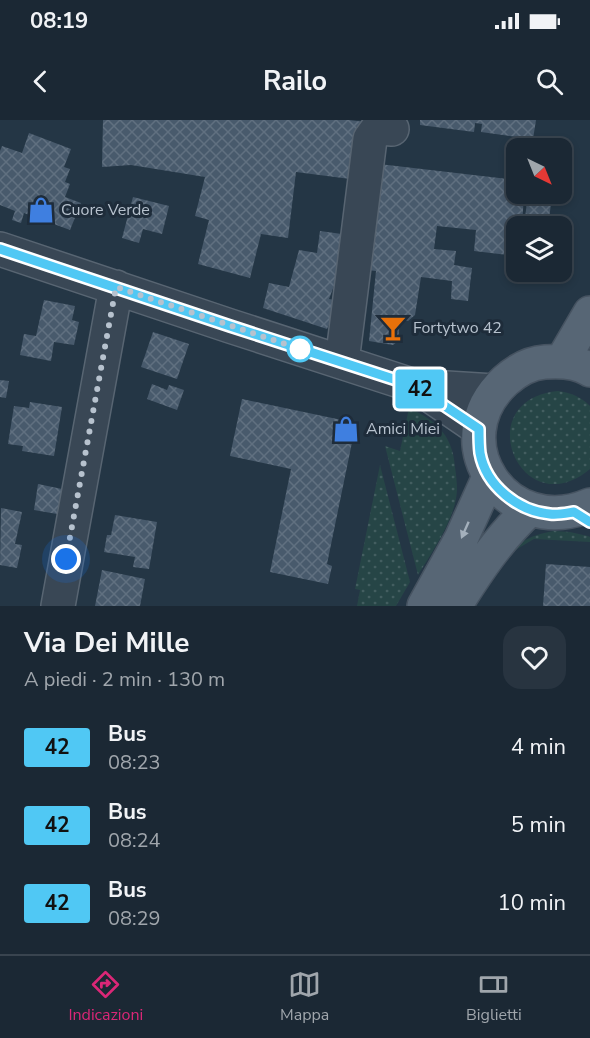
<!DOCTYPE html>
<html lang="it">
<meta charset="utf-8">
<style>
:root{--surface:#1b2834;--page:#283440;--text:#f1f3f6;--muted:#a0a6ac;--line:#39444f;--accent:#db2777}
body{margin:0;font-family:"Nunito Sans",sans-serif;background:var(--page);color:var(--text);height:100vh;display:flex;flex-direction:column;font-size:22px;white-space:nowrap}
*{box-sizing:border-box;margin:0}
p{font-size:20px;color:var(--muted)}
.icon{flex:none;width:33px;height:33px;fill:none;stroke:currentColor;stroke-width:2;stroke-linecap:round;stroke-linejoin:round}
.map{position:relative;height:486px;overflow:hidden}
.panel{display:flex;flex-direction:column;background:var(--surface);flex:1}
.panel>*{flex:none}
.badge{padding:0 12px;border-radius:4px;font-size:21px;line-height:39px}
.needle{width:39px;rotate:137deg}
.fabs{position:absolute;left:506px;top:18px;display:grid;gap:12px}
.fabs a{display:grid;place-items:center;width:66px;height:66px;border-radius:12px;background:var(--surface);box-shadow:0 3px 9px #0003,0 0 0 2px var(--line);font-size:30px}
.you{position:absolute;width:30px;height:30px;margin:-15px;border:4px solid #fff;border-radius:50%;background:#1a73e8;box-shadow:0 0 0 9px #1a73e833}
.map>.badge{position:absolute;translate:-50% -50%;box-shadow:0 0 0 3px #fff}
.round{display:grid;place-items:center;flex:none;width:63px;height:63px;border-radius:18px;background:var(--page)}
.summary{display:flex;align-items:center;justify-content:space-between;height:102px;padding:0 24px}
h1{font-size:28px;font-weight:700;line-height:45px}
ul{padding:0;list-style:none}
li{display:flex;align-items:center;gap:18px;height:78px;padding:0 24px}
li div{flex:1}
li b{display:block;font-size:22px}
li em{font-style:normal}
li .badge{min-width:66px;font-weight:700;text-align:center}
.status{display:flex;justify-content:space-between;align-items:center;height:42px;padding:0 30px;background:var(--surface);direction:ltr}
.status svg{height:16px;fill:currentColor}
header{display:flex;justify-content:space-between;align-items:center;height:78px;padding:0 24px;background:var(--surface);font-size:27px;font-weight:700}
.dock{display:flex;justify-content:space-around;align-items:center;height:84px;border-top:2px solid var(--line);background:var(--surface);font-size:16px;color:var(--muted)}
.dock a{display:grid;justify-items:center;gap:3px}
.dock .active{color:var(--accent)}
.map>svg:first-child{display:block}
</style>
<div class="status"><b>08:19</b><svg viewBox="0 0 49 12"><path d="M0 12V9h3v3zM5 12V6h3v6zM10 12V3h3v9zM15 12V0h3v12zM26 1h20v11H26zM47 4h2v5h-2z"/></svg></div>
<header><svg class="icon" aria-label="back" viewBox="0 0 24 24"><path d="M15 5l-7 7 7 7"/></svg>Railo<svg class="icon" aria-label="search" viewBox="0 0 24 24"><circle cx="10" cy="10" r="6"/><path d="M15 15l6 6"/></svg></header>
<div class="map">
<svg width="590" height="486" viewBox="0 0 590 486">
<defs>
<pattern id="grass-dots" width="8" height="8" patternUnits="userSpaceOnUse" patternTransform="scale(1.5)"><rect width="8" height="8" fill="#264546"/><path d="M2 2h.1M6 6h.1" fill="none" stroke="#435e60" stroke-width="1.8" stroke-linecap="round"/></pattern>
<pattern id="building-cross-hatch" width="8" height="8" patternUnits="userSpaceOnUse" patternTransform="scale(1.5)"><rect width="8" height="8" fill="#485a6c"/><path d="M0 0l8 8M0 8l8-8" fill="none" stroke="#607080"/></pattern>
</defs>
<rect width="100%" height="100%" fill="#243645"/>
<!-- grass -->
<path fill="url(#grass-dots)" d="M558,271C571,273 580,276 590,286V349C521,407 467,280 558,271Z
M409,288C436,300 453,316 455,347C456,354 457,362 457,370C456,398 432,432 418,455L385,326L400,331Z
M380,345L410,462L396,486H357L360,470L355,469Z
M554,411L570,412L588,416L590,417V422L534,419L517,429L510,435C519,419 537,414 554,411Z"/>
<!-- building -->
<path fill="url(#building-cross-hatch)" d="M103,0H349L365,2L358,60L296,52L288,118L261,114L250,158L198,144L209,100L195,96L205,57L131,45L102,47Z
M420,0H536L533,19L481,12L482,4L475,3L474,12L420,5Z
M29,13L71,29L64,47L70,49L65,62L70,64L65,77L81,83L70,110L24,93L21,103L12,100L15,91L0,85V31L2,26L22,33Z
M379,44L516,60V74H524L522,106H516V136L474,131L476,110L437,106L434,129L456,131L454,145L472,148L468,181L451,179L452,161L421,157L415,195L408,201L400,199L398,221L393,225L369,221L376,151L367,150Z
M528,74H559L557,85L551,84L548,106H524Z
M133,77L169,86L162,114L143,109L139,123L122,118Z
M320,111L349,115L341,147L329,179L335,180L332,197L327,209L263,188L269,163L289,167L299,130L317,133Z
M44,180L75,186L72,200L79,202L74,225L54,222L51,241L20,235L24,214L36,216Z
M153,212L189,224L177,259L141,247Z
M0,260L9,261L6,278L0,277Z
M152,264L167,270L169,265L184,270L177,290L147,279Z
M242,279L356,303L327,444L332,446L328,464L270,452L291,349L230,336Z
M30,282L62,287L54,336L22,331L23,326L8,324L14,286L29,288Z
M38,364L62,369L57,394L34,390Z
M1,388L22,392L15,424L22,425L17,448L0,445Z
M115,395L157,402L149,449L133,447L135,437L104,432L107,415H111Z
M546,444L590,447V486H543Z
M102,450L145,459L140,486H95Z"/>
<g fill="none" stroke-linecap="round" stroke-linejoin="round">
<!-- minor casing -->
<g stroke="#586572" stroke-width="36">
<path id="minor" d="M0,129L230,206L415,266L494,271
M342,242L370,19L378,8L392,9
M419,268L479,309
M58,486L116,167"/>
</g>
<!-- major casing -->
<g stroke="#465361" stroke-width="36">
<path id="major" d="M562,241L590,193
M590,250C577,241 560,241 545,242C530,243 516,251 505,261C440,321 506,421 590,385
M424,486L461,419L489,357
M455,486C477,451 499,418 529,390"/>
</g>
<!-- minor -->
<use href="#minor" stroke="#394755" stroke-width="33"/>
<!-- major -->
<use href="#major" stroke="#576675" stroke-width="33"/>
</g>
<!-- one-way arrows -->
<defs><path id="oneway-solid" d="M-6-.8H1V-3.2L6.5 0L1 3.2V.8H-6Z" transform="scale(1.5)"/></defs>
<use fill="#a4b0bc" href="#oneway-solid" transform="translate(465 410) rotate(114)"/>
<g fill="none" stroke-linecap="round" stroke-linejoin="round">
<!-- line casing -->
<g stroke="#fff" stroke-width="14">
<path id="line" d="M0,129L230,206L415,266L479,309C479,316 479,325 480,333C486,366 518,391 550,394C558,395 567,393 574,392L590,402"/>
</g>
<!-- line -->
<use href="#line" stroke="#50c8f4" stroke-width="9"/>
<!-- walk -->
<path stroke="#b7c2ce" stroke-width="6" stroke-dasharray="0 10.8" d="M66,439L116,167L300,229"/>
</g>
<!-- icons -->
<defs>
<g id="shop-bare" transform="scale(2.07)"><path d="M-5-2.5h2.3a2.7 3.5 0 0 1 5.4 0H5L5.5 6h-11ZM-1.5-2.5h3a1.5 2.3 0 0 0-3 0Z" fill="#3f7fe0" stroke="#1e2c3a" stroke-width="2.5" paint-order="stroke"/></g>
<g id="bar-bare" transform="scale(2.07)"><path d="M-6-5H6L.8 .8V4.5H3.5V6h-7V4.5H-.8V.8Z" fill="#e8710a" stroke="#1e2c3a" stroke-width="2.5" paint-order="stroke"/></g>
</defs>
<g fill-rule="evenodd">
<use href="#shop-bare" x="41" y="90"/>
<use href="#bar-bare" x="393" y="208"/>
<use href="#shop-bare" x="346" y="309"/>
</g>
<!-- markers -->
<circle fill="#fff" stroke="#50c8f4" stroke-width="3" cx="300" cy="229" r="12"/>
<g text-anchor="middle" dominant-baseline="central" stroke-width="6" stroke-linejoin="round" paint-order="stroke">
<!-- poi labels -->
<g font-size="16" fill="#b7c2ce" stroke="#1e2c3a" text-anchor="start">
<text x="61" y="90">Cuore Verde</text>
<text x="413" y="208">Fortytwo 42</text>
<text x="366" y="309">Amici Miei</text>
</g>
</g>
</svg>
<div class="fabs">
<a><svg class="needle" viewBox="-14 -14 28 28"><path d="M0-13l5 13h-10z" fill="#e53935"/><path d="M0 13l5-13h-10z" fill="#a0a6ac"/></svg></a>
<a><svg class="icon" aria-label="layers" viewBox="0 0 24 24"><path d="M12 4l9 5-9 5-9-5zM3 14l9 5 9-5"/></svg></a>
</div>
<div class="you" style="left:66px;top:439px"></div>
<b class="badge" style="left:420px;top:269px;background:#50c8f4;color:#111">42</b>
</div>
<section class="panel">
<div class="summary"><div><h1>Via Dei Mille</h1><p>A piedi · 2 min · 130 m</p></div><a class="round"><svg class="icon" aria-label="heart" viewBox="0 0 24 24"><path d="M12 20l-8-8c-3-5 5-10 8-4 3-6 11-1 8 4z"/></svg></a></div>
<ul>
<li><span class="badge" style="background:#50c8f4;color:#111">42</span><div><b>Bus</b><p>08:23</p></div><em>4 min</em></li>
<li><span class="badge" style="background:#50c8f4;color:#111">42</span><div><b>Bus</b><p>08:24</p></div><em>5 min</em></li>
<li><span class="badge" style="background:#50c8f4;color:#111">42</span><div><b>Bus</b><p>08:29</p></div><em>10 min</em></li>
</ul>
</section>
<nav class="dock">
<a class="active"><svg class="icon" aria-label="directions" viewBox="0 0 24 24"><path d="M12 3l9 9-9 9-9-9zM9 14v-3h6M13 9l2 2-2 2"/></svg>Indicazioni</a>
<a><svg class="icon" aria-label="map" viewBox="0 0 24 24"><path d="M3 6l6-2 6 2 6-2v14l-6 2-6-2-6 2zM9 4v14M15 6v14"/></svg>Mappa</a>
<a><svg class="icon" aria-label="tickets" viewBox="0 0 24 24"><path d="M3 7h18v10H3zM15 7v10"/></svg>Biglietti</a>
</nav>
